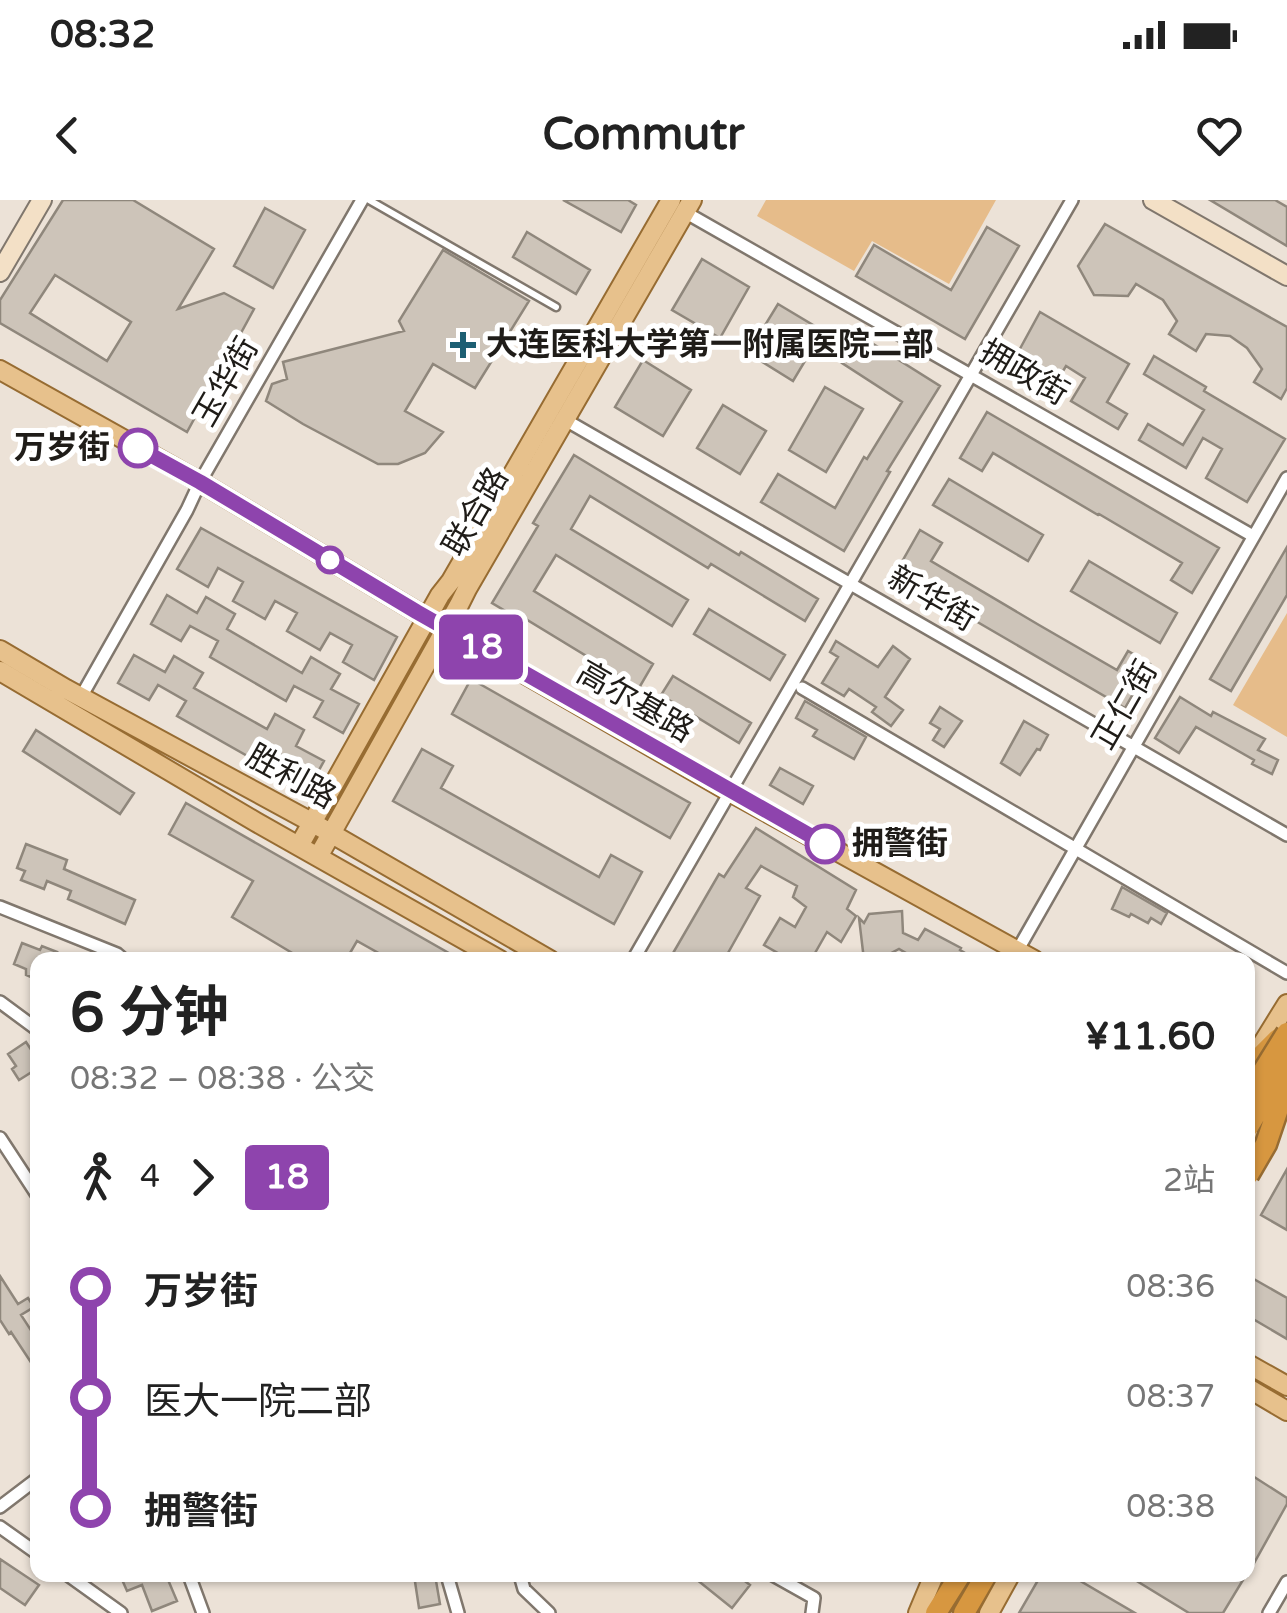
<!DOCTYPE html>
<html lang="zh">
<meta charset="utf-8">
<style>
:root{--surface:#fff;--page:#f2f2f2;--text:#222;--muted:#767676}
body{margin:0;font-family:"Varela Round","Noto Sans SC",sans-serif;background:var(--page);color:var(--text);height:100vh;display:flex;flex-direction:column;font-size:38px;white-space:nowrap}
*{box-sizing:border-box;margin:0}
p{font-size:32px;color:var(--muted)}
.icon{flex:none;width:55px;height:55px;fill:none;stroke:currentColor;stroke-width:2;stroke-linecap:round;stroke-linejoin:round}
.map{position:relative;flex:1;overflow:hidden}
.sheet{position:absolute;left:30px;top:752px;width:1225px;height:630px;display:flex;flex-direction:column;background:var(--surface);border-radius:20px;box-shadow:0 2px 8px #0004}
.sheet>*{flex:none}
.badge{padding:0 20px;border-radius:8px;font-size:35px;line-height:65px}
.map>.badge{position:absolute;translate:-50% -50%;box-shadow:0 0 0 5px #fff}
.legs{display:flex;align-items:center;gap:15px;height:110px;padding:0 40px;font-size:32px}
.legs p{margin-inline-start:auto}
.overview{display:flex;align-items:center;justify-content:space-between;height:170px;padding:0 40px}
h1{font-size:55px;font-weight:700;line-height:75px}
ul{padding:0 40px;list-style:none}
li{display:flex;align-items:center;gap:35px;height:110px;font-size:38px}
li i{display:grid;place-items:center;width:15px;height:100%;margin:0 12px;background:currentColor}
li i::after{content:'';width:25px;height:25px;margin:-12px;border:8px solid;border-radius:50%;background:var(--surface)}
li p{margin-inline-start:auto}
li:first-child i{background:linear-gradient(#0000 50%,currentColor 0)}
li:last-child i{background:linear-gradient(currentColor 50%,#0000 0)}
.status{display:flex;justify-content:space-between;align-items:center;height:70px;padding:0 50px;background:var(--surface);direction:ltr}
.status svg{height:28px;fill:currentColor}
header{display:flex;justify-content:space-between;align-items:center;height:130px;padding:0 40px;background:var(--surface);font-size:45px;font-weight:700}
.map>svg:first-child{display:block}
</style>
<div class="status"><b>08:32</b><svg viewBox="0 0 49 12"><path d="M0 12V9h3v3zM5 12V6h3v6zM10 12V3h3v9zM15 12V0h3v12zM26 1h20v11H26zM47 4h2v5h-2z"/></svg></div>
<header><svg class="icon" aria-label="back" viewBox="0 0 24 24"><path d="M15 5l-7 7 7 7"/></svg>Commutr<svg class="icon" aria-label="heart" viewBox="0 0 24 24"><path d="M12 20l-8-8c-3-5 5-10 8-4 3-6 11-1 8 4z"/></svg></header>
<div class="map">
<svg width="1287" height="1413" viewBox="0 0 1287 1413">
<rect width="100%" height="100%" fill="#ece2d7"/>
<!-- green -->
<path fill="#e6bc8a" d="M766,0H996L949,84L872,41L854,71L757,16Z
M1287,413V537L1233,505Z"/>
<!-- building -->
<path fill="#cdc4b9" stroke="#8f877c" stroke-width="2.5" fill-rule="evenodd" d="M63,0H133L214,49L178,109L224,93L254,109L187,232L0,123V100ZM55,75L131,122L107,161L30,113Z
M563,0H628L636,5L621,32Z
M1210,0H1275L1287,7V46Z
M265,8L305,30L273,88L234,66Z
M1105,24L1287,127V188L1281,199L1254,182L1262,169L1247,148L1230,136L1206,134L1196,151L1169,134L1177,121L1163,100L1136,84L1128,96L1094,95L1078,66Z
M987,27L1019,46L965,139L856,76L874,45L951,90Z
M527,32L590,70L576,94L513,57Z
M443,50L529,101L475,188L433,164L405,211L443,232L425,253L398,264H378L303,224L266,201L272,184L287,179L283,162L404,131L399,121Z
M702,59L749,87L720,138L672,110Z
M778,104L823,131L793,181L748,153Z
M1040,112L1129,164L1107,202L1127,214L1118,229L1071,201L1085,178L1066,166L1051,191L1010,167Z
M859,135L940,186L887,271L890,272L844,351L761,302L778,274L835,308L864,257L867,259L902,202L842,163Z
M1154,156L1206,187L1204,191L1285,239L1247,302L1206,278L1222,249L1203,238L1186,268L1139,240L1148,224L1183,245L1204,210L1144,174Z
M643,160L691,190L663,236L615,207Z
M825,187L863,209L826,272L789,250Z
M723,205L766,231L740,274L697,248Z
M987,212L1219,348L1192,393L1171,380L1182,363L1099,314L1098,315L993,253L982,271L960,258Z
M574,255L739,355L741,352L818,399L805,421L711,364L708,368L590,296L571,329L688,400L672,426L556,355L534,391L653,464L639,488L519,415L517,418L492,403L538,326L533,323Z
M949,279L1043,335L1028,361L933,305Z
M201,328L397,437L374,480L343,462L352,445L330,433L320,450L287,431L297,413L275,401L265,419L233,401L243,382L218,368L208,387L177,369Z
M920,330L942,343L931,361L1039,425L1117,470L1128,451L1150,464L1125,508L895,374Z
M1287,347V395L1231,491L1210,479Z
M1089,361L1177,413L1160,443L1071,391Z
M167,395L197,413L206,397L235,414L227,429L302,473L311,457L340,474L331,489L359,504L343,533L314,517L323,501L294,486L286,501L210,457L218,441L190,426L181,441L151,424Z
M709,409L785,455L770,480L694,434Z
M836,441L878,467L893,446L910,459L885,497L903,510L891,526L872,512L876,507L849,489L844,496L822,483L838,457L830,452Z
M134,455L165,472L174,456L203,473L194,488L267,529L275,514L304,530L296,546L324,561L308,590L279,574L287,558L259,542L251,558L177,516L186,501L158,485L149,500L118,483Z
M673,476L751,523L739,543L661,495Z
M471,479L690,603L670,638L452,514Z
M1180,497L1211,516L1213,512L1265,539L1258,550L1278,560L1272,574L1252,564L1254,560L1196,527L1179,553L1155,538Z
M805,501L866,537L854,559L813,536L817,530L796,518Z
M940,507L962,521L944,547L933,540L940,529L930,523Z
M1024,521L1048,535L1040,550L1037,549L1020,575L1001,563Z
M36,530L134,593L120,614L23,551Z
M422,549L453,566L441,588L599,677L611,655L642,672L614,724L393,601Z
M780,568L813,586L803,604L770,585Z
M186,603L461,760H391L357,741L346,760H304L232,717L253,681L169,634Z
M756,628L856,690L847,709L856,716L841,742L827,732L811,760H790L764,745L780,718L795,727L806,707L793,697L797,686L761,666L746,688L760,696L724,760H669L719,674L724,677Z
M26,644L67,660L64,669L135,700L125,724L68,699L71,691L47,681L44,689L21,680L25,671L17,668Z
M1122,687L1167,713L1161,724L1151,718L1148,723L1131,714L1129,717L1112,709Z
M902,711L903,733L918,740L925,729L961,748L960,750L977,760H918L899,749L878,760H864L859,718L864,723L869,714Z
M22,743L40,750L42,746L57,752L55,756L64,760H38V780L26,775V769L14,764Z
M26,842L38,860V868L19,880L12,869L16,866L8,854Z
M1287,969V1030L1261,1015Z
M0,1076L18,1104L28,1098L34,1107L21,1115L38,1141V1173L11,1132L9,1134L0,1120Z
M1252,1078L1287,1098V1139L1248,1116V1087Z
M1248,1273L1287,1298V1304L1248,1374Z
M0,1359L39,1385L25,1405L0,1388Z
M120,1375H166L177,1401L152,1411L142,1385L127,1391Z
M414,1375H435L440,1404L419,1408Z
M691,1375H737L750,1385L732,1408Z
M1041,1375H1070L1135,1413H1019Z
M1127,1375H1246L1223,1413H1189Z"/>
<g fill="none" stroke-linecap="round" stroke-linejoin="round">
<!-- lane casing -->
<g stroke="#80776d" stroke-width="11">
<path id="lane" d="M369,0L556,107"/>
</g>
<!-- street casing -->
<g stroke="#80776d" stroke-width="16">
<path id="street" d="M683,11L1253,336
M562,218L1287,635
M802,488L1287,773
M81,497L187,310L200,282L362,0
M0,707L117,754L124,760
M633,760L1072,0
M1012,760L1287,278
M0,802L38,830
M0,938L38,996
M0,1307L38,1278
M0,1327L38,1354
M68,1375L121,1413
M189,1375L203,1413
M447,1375L458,1413
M520,1375L524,1389L549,1413
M773,1375L814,1398L812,1413
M1269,1413L1287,1382"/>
</g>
<!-- secondary casing -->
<g stroke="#80776d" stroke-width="22">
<path id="secondary" d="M1153,0L1287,76
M0,72L42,0"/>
</g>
<!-- primary casing -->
<g stroke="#976c32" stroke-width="22">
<path id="primary" d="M0,170L200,282L417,412L721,587L1034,760
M0,450L66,489L313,623L550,760
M0,471L256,622L500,760
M299,646L440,395L451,381L671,0
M318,657L459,405L467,389L692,0
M1256,854L1287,804
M1248,952L1272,912
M1248,1164L1287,1186
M1248,1188L1287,1211
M918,1413L934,1375
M989,1413L1010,1375"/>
</g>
<!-- highway casing -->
<g stroke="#976c32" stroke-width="25">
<path id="highway" d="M1248,869L1278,839
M936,1413L960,1375
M964,1413L986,1375"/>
</g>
<!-- lane -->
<use href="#lane" stroke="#fff" stroke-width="6"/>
<!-- street -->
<use href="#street" stroke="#fff" stroke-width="11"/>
<!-- secondary -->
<use href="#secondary" stroke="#f3e0c6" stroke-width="18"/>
<!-- primary -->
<use href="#primary" stroke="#e7c18c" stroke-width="18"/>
<!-- highway -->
<use href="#highway" stroke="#d79740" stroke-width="20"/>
<!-- highway-bridge casing -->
<g stroke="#976c32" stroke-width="25" stroke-linecap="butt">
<path id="highway-bridge" d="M1248,896L1287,833
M1248,927L1287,861
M1248,975L1266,944L1287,882"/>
</g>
<!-- highway-bridge -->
<use href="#highway-bridge" stroke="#d79740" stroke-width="20"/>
</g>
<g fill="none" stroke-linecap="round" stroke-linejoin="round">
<!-- line-1 casing -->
<g stroke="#fff" stroke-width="22">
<path id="line-1" d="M138,248L200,282L417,412L825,644"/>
</g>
<!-- line-1 -->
<use href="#line-1" stroke="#8e44ad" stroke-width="15"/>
</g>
<!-- markers -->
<path fill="#1d5f73" stroke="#fff" stroke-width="4" d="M458 130h10v10h10v10h-10v10h-10v-10h-10v-10h10z"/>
<g fill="#fff" stroke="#8e44ad" stroke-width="5">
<circle cx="138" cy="248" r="18"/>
<circle cx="330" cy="360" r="12"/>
<circle cx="825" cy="644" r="18"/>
</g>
<g text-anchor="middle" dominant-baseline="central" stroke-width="10" stroke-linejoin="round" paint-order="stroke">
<!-- poi labels -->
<g font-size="32" font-weight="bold" fill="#1f1c18" stroke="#fff" text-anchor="start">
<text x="486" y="145">大连医科大学第一附属医院二部</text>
</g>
<!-- street labels -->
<g font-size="32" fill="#1f1c18" stroke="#fff">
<text transform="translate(1024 173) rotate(30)">拥政街</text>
<text transform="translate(226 182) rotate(-60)">玉华街</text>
<text transform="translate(476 312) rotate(-60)">联合路</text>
<text transform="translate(932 399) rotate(30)">新华街</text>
<text transform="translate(635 502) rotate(30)">高尔基路</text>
<text transform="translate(1125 505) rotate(-60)">正仁街</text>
<text transform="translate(291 577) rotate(29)">胜利路</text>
</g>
<!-- stop labels -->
<g font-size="32" font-weight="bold" fill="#1f1c18" stroke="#fff" text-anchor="end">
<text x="110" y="248">万岁街</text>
<text x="852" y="644" text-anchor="start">拥警街</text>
</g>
</g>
</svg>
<b class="badge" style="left:481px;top:447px;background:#8e44ad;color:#fff">18</b>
<section class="sheet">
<div class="overview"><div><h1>6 分钟</h1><p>08:32 – 08:38 · 公交</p></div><b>¥11.60</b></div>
<div class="legs"><svg class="icon" aria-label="walk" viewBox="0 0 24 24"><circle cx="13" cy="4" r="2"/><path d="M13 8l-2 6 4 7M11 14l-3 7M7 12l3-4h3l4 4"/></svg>4<svg class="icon" aria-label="forward" viewBox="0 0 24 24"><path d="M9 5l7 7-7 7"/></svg><b class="badge" style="background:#8e44ad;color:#fff">18</b><p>2站</p></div>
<ul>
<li><i style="color:#8e44ad"></i><b>万岁街</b><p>08:36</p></li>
<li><i style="color:#8e44ad"></i><span>医大一院二部</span><p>08:37</p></li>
<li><i style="color:#8e44ad"></i><b>拥警街</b><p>08:38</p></li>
</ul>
</section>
</div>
